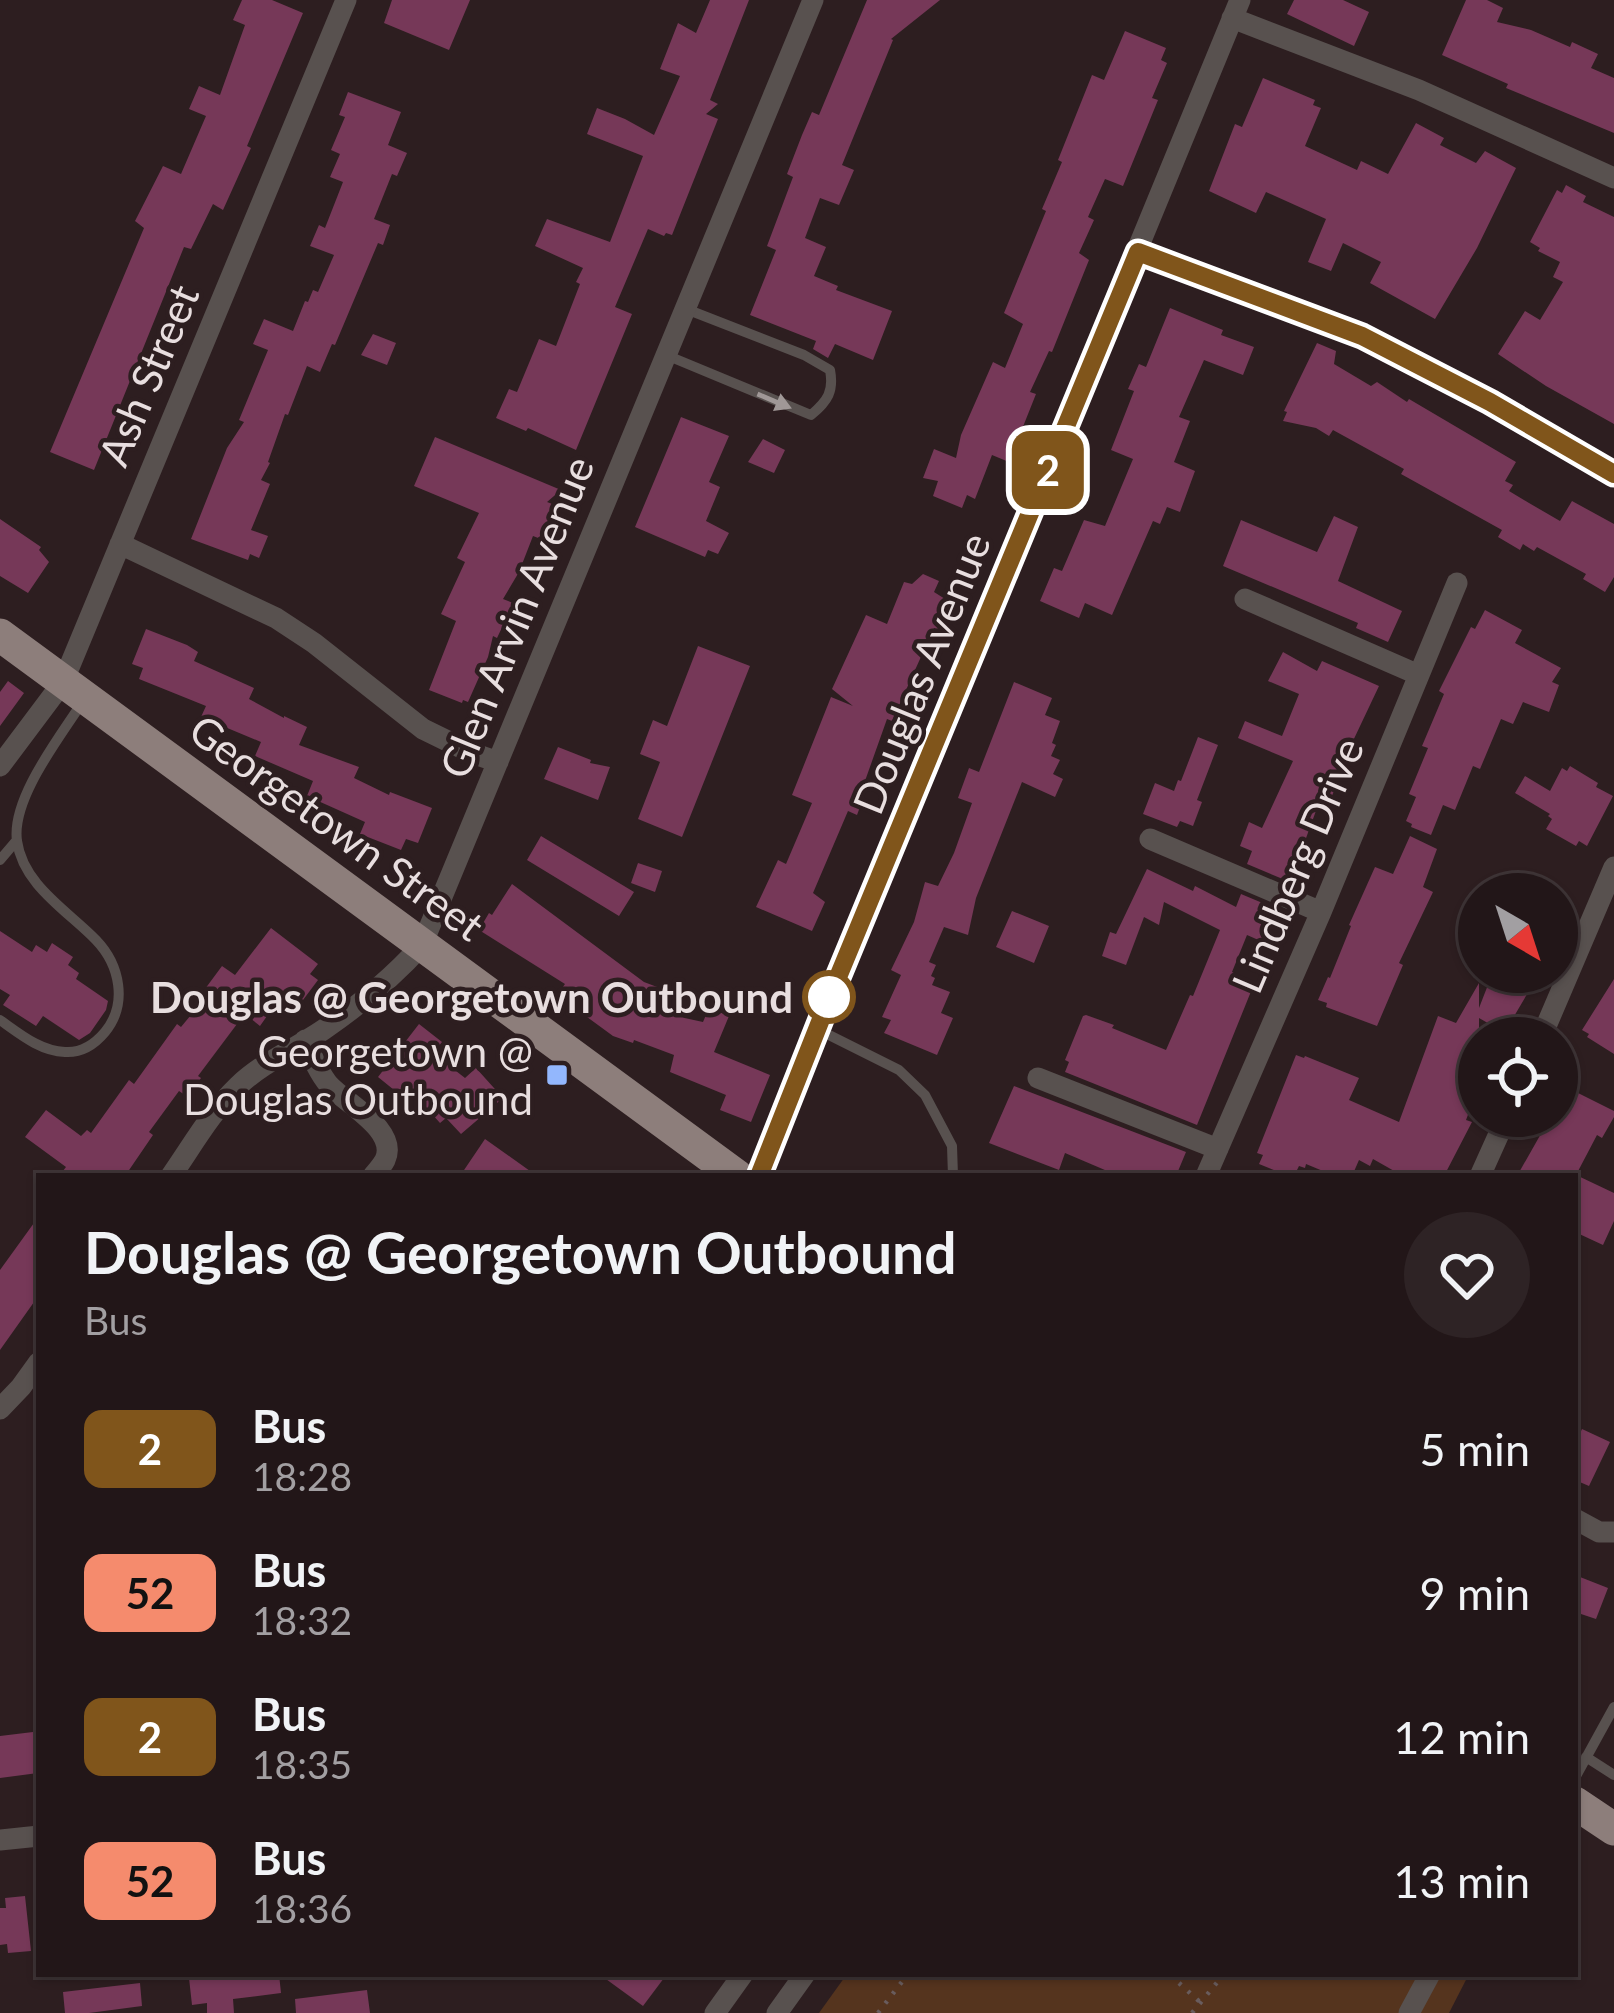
<!DOCTYPE html>
<style>
:root{--surface:#221618;--page:#2e2325;--text:#f1f3f6;--muted:#a29fa2;--line:#3f3537}
body{margin:0;font-family:Lato,sans-serif;background:var(--page);color:var(--text);height:100vh;display:flex;flex-direction:column;font-size:45px;white-space:nowrap}
*{box-sizing:border-box;margin:0}
p{font-size:39px;color:var(--muted)}
.icon{flex:none;width:66px;height:66px;fill:none;stroke:currentColor;stroke-width:2;stroke-linecap:round;stroke-linejoin:round}
.map{position:relative;flex:1;overflow:hidden}
.side{position:absolute;left:36px;top:1173px;width:1542px;height:804px;display:flex;flex-direction:column;background:var(--surface);border-radius:0px;box-shadow:0 3px 9px #0004,0 0 0 3px var(--line)}
.side>*{flex:none}
.badge{padding:0 24px;border-radius:18px;font-size:42px;line-height:78px}
.needle{width:78px;rotate:141deg}
.fabs{position:absolute;left:1458px;top:873px;display:grid;gap:24px}
.fabs a{display:grid;place-items:center;width:120px;height:120px;border-radius:50%;background:var(--surface);box-shadow:0 3px 9px #0004,0 0 0 3px var(--line);font-size:60px}
.map>.badge{position:absolute;translate:-50% -50%;box-shadow:0 0 0 6px #fff}
.round{display:grid;place-items:center;flex:none;width:126px;height:126px;border-radius:63px;background:var(--page)}
.summary{display:flex;align-items:center;justify-content:space-between;height:204px;padding:0 48px}
h1{font-size:57px;font-weight:700;line-height:90px}
ul{padding:0;list-style:none}
li{display:flex;align-items:center;gap:36px;height:144px;padding:0 48px}
li div{flex:1}
li b{display:block;font-size:45px}
li em{font-style:normal}
li .badge{min-width:132px;font-weight:700;text-align:center}
.map>svg:first-child{display:block}
</style>
<div class="map">
<svg width="1614" height="2013" viewBox="0 0 1614 2013">
<rect width="100%" height="100%" fill="#2d1e20"/>
<!-- green -->
<path fill="#55341e" d="M847,1974H1469L1449,2013H819Z"/>
<!-- building -->
<path fill="#763858" d="M242,0H272L303,13L247,146L251,148L223,210L213,204L191,249L184,247L94,470L50,452L144,228L135,221L163,166L181,174L206,116L189,109L199,86L220,95L245,25L233,20Z
M392,0H470L449,50L384,23Z
M710,0H749L710,100L718,104L706,114L718,119L672,235L666,233L664,236L648,229L615,307L632,314L576,450L528,428L526,431L496,418L509,389L517,392L539,339L556,346L580,284L576,282L583,268L535,246L547,219L610,242L643,156L587,134L597,108L625,119L654,135L680,76L660,69L678,23L696,33Z
M867,0H940L891,39L893,40L842,165L854,170L839,205L820,198L805,238L826,247L814,276L838,286L836,290L892,311L873,360L835,344L828,358L813,349L816,341L750,315L776,250L767,246L793,177L787,174L802,135L812,112L819,115Z
M1294,0H1343L1369,12L1354,46L1287,14Z
M1466,0H1487L1503,8L1497,22L1531,30L1570,47L1572,42L1598,54L1591,68L1614,78V133L1506,88L1508,84L1442,55Z
M1125,31L1166,48L1161,60L1167,63L1152,98L1158,100L1123,186L1105,179L1088,217L1094,220L1079,253L1089,260L1052,352L1049,351L1030,392L1036,394L1009,462L992,455L975,499L967,495L962,508L933,496L938,481L923,478L934,449L956,458L961,435L993,362L1005,368L1023,324L1004,313L1046,211L1042,209L1062,162L1058,160L1092,75L1104,80Z
M1263,78L1315,100L1313,105L1321,108L1305,146L1357,170L1361,161L1388,174L1416,123L1444,138L1440,145L1476,163L1485,151L1516,168L1477,248L1435,319L1370,283L1381,262L1343,243L1331,271L1308,262L1326,219L1266,192L1256,213L1209,191L1235,124L1242,127Z
M348,92L401,112L388,145L407,153L397,176L392,174L374,219L390,225L383,245L378,243L335,345L332,344L320,372L307,366L288,415L285,414L268,462L270,463L261,480L270,484L251,530L268,536L259,558L250,554L248,560L191,539L227,448L244,422L239,420L268,350L253,344L264,319L293,331L305,301L308,302L313,290L318,292L334,255L310,246L319,225L325,228L343,182L330,177L340,154L331,150L345,117L339,115Z
M1566,185L1586,196L1583,202L1614,217V424L1546,386L1498,354L1525,311L1540,320L1563,282L1553,277L1560,262L1538,251L1540,248L1530,242L1557,190L1562,193Z
M1170,308L1223,330L1221,335L1254,347L1243,375L1204,360L1179,417L1190,421L1174,462L1195,471L1180,512L1167,507L1160,524L1153,521L1112,615L1085,603L1079,618L1040,601L1054,568L1062,571L1084,520L1105,526L1133,459L1111,450L1134,391L1128,389L1139,364L1146,367Z
M373,334L396,343L387,365L361,355Z
M1317,343L1336,351L1334,364L1371,386L1377,382L1407,402L1409,399L1516,462L1505,481L1513,485L1509,491L1529,503L1560,521L1572,501L1614,524V577L1605,592L1583,579L1586,574L1537,547L1534,551L1523,544L1520,550L1498,537L1502,530L1401,474L1404,469L1333,430L1329,436L1316,428L1283,421L1287,412L1284,411Z
M681,417L729,436L709,482L720,487L706,521L729,533L718,554L708,550L705,557L635,527Z
M435,437L561,490L547,502L560,507L546,541L533,536L519,572L503,599L513,603L507,617L497,638L493,636L488,657L468,702L463,700L462,703L429,690L456,621L441,614L465,562L457,558L479,513L414,486Z
M763,439L785,450L774,473L748,462Z
M1334,516L1358,527L1338,581L1402,611L1388,642L1356,628L1358,623L1223,566L1241,520L1317,552Z
M0,519L41,547L39,550L49,562L28,593L0,576Z
M923,574L939,581L934,592L953,604L942,631L934,628L892,721L887,719L860,795L864,796L857,815L848,811L813,893L825,902L812,931L756,907L778,860L786,864L812,803L792,795L831,697L853,706L832,689L866,615L887,624L904,582L912,584Z
M1485,610L1522,630L1515,643L1561,668L1552,682L1559,685L1549,712L1523,702L1513,724L1501,719L1480,769L1473,766L1455,810L1443,805L1431,835L1411,827L1412,824L1406,821L1416,797L1409,794L1428,748L1422,746L1444,694L1439,691L1471,627L1475,629Z
M146,629L187,645L198,652L194,661L254,688L249,699L284,718V716L307,727L299,745L359,767L354,778L389,795L390,792L432,808L418,843L406,839L401,850L360,834L365,822L307,796L313,781L255,756L261,742L201,717L206,706L139,679L143,668L132,664Z
M698,646L750,666L682,837L638,819L660,762L640,754L653,720L667,726Z
M1283,652L1317,671L1322,661L1379,686L1352,743L1326,812L1317,808L1290,882L1247,864L1252,851L1240,846L1249,822L1262,828L1293,761L1238,738L1245,721L1282,736L1299,694L1268,681Z
M8,681L24,693L0,726V692Z
M1014,682L1052,698L1045,715L1060,721L1052,743L1056,745L1051,756L1060,760L1053,774L1063,779L1055,797L1022,782L976,898L968,935L944,927L929,962L936,965L931,976L935,978L932,985L950,992L941,1013L953,1018L937,1055L884,1033L891,1020L882,1017L901,975L891,970L914,922L925,882L938,886L954,853L972,803L958,798L969,768L979,772Z
M1198,737L1218,745L1197,800L1202,802L1193,826L1180,821L1177,827L1143,814L1155,783L1174,791L1178,780L1181,781Z
M558,747L591,760L590,763L610,767L598,800L544,779Z
M1570,766L1598,783L1596,787L1613,796L1587,846L1579,841L1576,846L1546,829L1552,819L1548,816L1550,814L1515,793L1525,776L1550,791L1562,768L1567,771Z
M541,836L634,892L619,916L527,860Z
M1410,836L1437,849L1423,887L1433,892L1399,963L1403,965L1377,1026L1326,1007L1327,1003L1318,1000L1328,977L1330,978L1351,926L1349,925L1375,867L1393,874Z
M638,863L662,871L655,892L631,883Z
M1147,869L1193,891L1195,886L1236,907L1241,894L1279,910L1263,942L1247,935L1232,972L1254,984L1197,1125L1065,1072L1069,1062L1065,1060L1083,1016L1086,1015L1114,1025L1112,1028L1166,1050L1190,995L1193,996L1220,930L1164,902L1159,925L1144,917L1126,965L1102,956L1110,932L1116,934Z
M512,884L644,982L665,990L657,1012L703,1022L709,1008L729,1016L714,1052L770,1075L751,1122L720,1110L726,1095L670,1072L674,1055L634,1040L633,1043L613,1036L557,995L565,984L479,930L489,913L492,915Z
M1012,911L1049,926L1034,963L996,947Z
M271,928L318,964L310,974L318,980L297,1008L281,996L260,1026L250,1018L246,1024L240,1020L198,1076L201,1078L188,1097L179,1091L149,1132L153,1135L125,1176H59L66,1167L25,1137L46,1110L81,1136L87,1130L91,1133L129,1080L134,1084L177,1024L181,1027L210,992L205,989L222,966L235,975Z
M0,931L32,952L36,945L47,952L52,943L73,957L68,965L79,973L76,979L108,1001L106,1010L90,1033L79,1040L43,1016L36,1026L3,1005L10,995L0,989Z
M1493,972H1540L1506,1030L1501,1028L1500,1030L1479,1018V1086L1466,1120L1472,1122L1444,1176H1403L1373,1159L1370,1166L1359,1160L1352,1176H1335L1306,1164L1305,1168L1299,1166L1294,1176H1289L1259,1164L1263,1155L1257,1153L1296,1055L1304,1058L1305,1056L1359,1078L1349,1100L1399,1122L1438,1016L1456,1023L1479,983V1008Z
M1614,979V1054L1587,1037L1589,1034L1582,1030Z
M419,1024L442,1042L433,1053L465,1078L476,1068L503,1098L461,1134L446,1118L440,1123L406,1085L399,1094L378,1077Z
M1014,1086L1186,1152L1176,1176H1119L1065,1153L1059,1170L989,1143Z
M1568,1088L1614,1111V1117L1602,1138L1597,1135L1576,1175L1614,1193V1221L1603,1245L1575,1232V1176H1517L1551,1116H1557V1106Z
M485,1139L537,1176H460Z
M39,1216V1295L0,1350V1270Z
M1582,1429L1610,1442L1589,1486L1575,1480V1444Z
M1580,1577L1608,1588L1596,1619L1575,1612V1591Z
M33,1732L38,1773L0,1778V1736Z
M25,1896L31,1951L8,1953L7,1944L0,1945V1908H6L5,1898Z
M221,1974H279L281,1993L233,1999L234,2013H207V2003L192,2005L189,1978Z
M599,1974H667L643,2006Z
M140,1983L142,2006L89,2013H65L63,1992Z
M367,1990L370,2013H296L295,1999Z"/>
<g fill="none" stroke-linecap="round" stroke-linejoin="round">
<!-- path -->
<path stroke="#695c5d" stroke-width="4.5" stroke-dasharray="3 9" stroke-linecap="butt" d="M1179,1983L1201,2003
M878,2013L908,1974
M1192,2013L1224,1974"/>
<!-- service -->
<path stroke="#58514f" stroke-width="10" d="M666,355L811,415C828,401 834,391 830,370L804,355L686,309
M0,860L17,840
M0,1020C20,1034 40,1051 65,1052C81,1053 95,1044 105,1032C128,1004 120,965 96,940C68,911 23,885 17,841C11,798 61,736 83,701
M817,1029L899,1070L925,1095L952,1146L953,1176
M1586,1757L1614,1775
M1575,1778L1614,1707"/>
<!-- minor -->
<path stroke="#58514f" stroke-width="21" d="M1232,18L1419,90L1614,178
M1138,252L1362,336L1490,402L1614,474
M120,544L276,618L314,643L423,729L472,753L498,762
M1245,599L1419,675
M0,766L63,682L346,0
M1150,839L1321,912
M1541,1038L1614,867
M305,1040C312,1056 318,1072 329,1085C345,1103 399,1130 385,1160C382,1166 377,1171 373,1176
M1038,1078L1218,1149
M171,1176C192,1146 211,1112 238,1086C263,1062 295,1049 323,1030C358,1006 394,976 422,945L813,0
M759,1176L831,994L1240,0
M1206,1176L1321,912L1457,583
M1480,1176L1507,1116
M0,1409L21,1387L39,1362
M1575,1519L1599,1532H1614
M0,1840L39,1836
M715,2013L743,1974
M777,2013L805,1974
M1409,2013L1430,1974"/>
<!-- primary -->
<path stroke="#8d7e7b" stroke-width="33" d="M0,635L737,1176
M1575,1803L1614,1829"/>
</g>
<!-- one-way arrows -->
<defs><path id="oneway-solid" d="M-6-.8H1V-3.2L6.5 0L1 3.2V.8H-6Z" transform="scale(3)"/></defs>
<use fill="#a09897" href="#oneway-solid" transform="translate(774 401) rotate(23)"/>
<g fill="none" stroke-linecap="round" stroke-linejoin="round">
<!-- line casing -->
<g stroke="#fff" stroke-width="27">
<path id="line" d="M759,1176L831,994L1138,252L1362,336L1490,402L1614,474"/>
</g>
<!-- line -->
<use href="#line" stroke="#80551b" stroke-width="18"/>
</g>
<!-- markers -->
<circle fill="#fff" stroke="#80551b" stroke-width="6" cx="829" cy="997" r="24"/>
<rect fill="#93b7fd" stroke="#2d1e20" stroke-width="4.5" x="545" y="1063" width="24" height="24" rx="6"/>
<g text-anchor="middle" dominant-baseline="central" stroke-width="9" stroke-linejoin="round" paint-order="stroke">
<!-- street labels -->
<g font-size="42" fill="#e8dedf" stroke="#2d1e20">
<text transform="translate(148 375) rotate(-67)">Ash Street</text>
<text transform="translate(516 617) rotate(-68)">Glen Arvin Avenue</text>
<text transform="translate(921 673) rotate(-68)">Douglas Avenue</text>
<text transform="translate(337 827) rotate(36)">Georgetown Street</text>
<text transform="translate(1297 865) rotate(-67)">Lindberg Drive</text>
</g>
<!-- stop labels -->
<g font-size="42" font-weight="bold" fill="#e8dedf" stroke="#2d1e20" text-anchor="end">
<text x="793" y="997">Douglas @ Georgetown Outbound</text>
</g>
<!-- poi labels -->
<g font-size="42" fill="#e8dedf" stroke="#2d1e20" text-anchor="end">
<text x="533" y="1051">Georgetown @<tspan x="533" dy="48">Douglas Outbound</tspan></text>
</g>
</g>
</svg>
<div class="fabs">
<a><svg class="needle" viewBox="-14 -14 28 28"><path d="M0-13l5 13h-10z" fill="#e53935"/><path d="M0 13l5-13h-10z" fill="#a29fa2"/></svg></a>
<a><svg class="icon" aria-label="locate" viewBox="0 0 24 24"><circle cx="12" cy="12" r="6"/><path d="M12 2v4M12 18v4M2 12h4M18 12h4"/></svg></a>
</div>
<b class="badge" style="left:1048px;top:470px;background:#80551b;color:#fff">2</b>
<section class="side">
<div class="summary"><div><h1>Douglas @ Georgetown Outbound</h1><p>Bus</p></div><a class="round"><svg class="icon" aria-label="heart" viewBox="0 0 24 24"><path d="M12 20l-8-8c-3-5 5-10 8-4 3-6 11-1 8 4z"/></svg></a></div>
<ul>
<li><span class="badge" style="background:#80551b;color:#fff">2</span><div><b>Bus</b><p>18:28</p></div><em>5 min</em></li>
<li><span class="badge" style="background:#f58b6d;color:#111">52</span><div><b>Bus</b><p>18:32</p></div><em>9 min</em></li>
<li><span class="badge" style="background:#80551b;color:#fff">2</span><div><b>Bus</b><p>18:35</p></div><em>12 min</em></li>
<li><span class="badge" style="background:#f58b6d;color:#111">52</span><div><b>Bus</b><p>18:36</p></div><em>13 min</em></li>
</ul>
</section>
</div>
